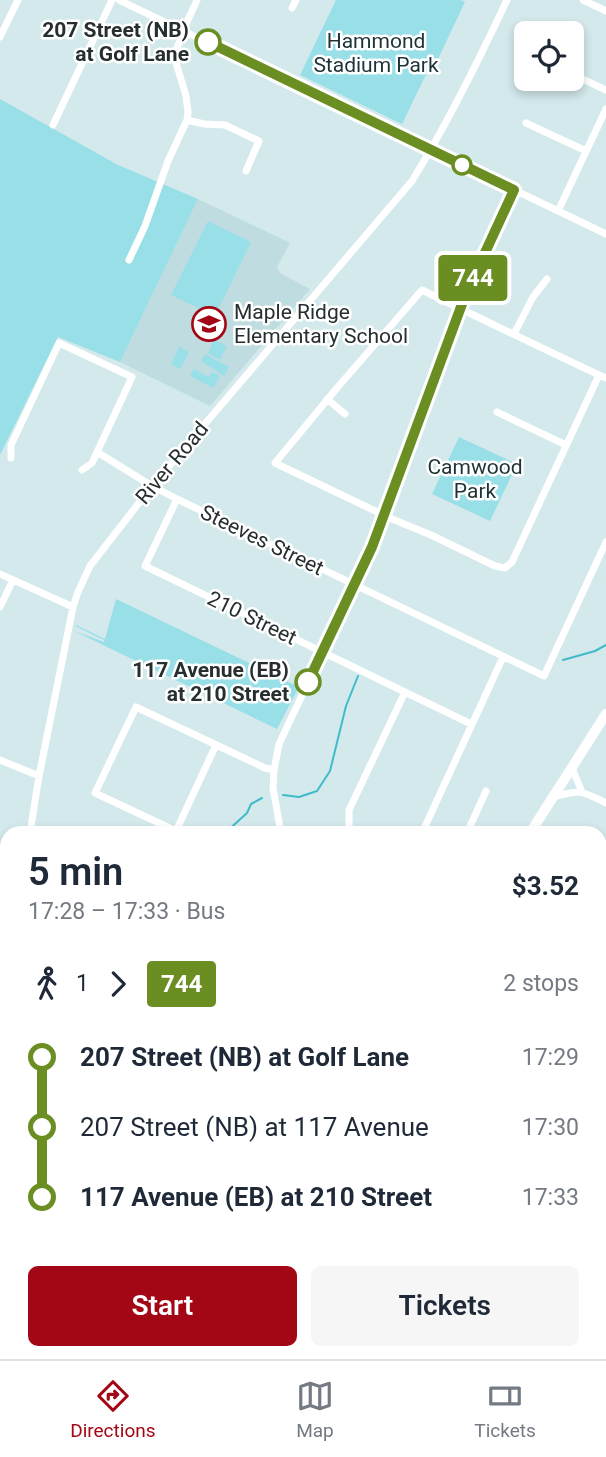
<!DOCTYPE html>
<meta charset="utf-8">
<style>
:root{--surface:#fff;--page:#f6f6f7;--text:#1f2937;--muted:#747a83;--line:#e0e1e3;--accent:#a30715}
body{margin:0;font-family:Roboto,sans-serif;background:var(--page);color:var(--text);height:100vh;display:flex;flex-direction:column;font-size:26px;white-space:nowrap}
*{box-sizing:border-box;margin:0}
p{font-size:23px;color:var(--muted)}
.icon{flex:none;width:38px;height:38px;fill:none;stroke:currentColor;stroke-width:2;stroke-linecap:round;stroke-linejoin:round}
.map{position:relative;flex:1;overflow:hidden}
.sheet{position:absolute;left:0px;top:826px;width:607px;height:534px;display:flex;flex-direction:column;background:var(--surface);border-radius:21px 21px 0 0;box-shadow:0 4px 10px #0003}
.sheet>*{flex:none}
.badge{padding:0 14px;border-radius:5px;font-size:24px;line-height:46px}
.tools{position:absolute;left:514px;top:21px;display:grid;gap:14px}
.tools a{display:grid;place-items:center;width:70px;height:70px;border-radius:10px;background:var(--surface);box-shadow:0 4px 10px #0003;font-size:35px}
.map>.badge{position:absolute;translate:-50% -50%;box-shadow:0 0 0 4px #fff}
.legs{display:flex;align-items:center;gap:10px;height:77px;padding:0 28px;font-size:23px}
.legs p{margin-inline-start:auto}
.head{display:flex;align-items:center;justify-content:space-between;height:119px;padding:0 28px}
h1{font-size:38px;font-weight:600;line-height:52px}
.button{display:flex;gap:14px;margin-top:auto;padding:14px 28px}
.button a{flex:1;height:80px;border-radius:10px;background:var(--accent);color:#fff;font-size:28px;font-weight:600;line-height:80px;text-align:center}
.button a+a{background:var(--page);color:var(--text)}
ul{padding:0 28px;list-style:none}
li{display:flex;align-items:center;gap:24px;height:70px;font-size:26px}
li i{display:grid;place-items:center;width:10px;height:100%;margin:0 9px;background:currentColor}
li i::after{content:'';width:18px;height:18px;margin:-9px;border:5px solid;border-radius:50%;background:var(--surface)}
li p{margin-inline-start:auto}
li:first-child i{background:linear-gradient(#0000 50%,currentColor 0)}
li:last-child i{background:linear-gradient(currentColor 50%,#0000 0)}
.dock{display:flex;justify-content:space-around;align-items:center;height:98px;border-top:2px solid var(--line);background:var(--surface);font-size:19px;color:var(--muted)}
.dock a{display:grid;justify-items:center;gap:4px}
.dock .on{color:var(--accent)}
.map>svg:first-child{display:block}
</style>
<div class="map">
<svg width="606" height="1359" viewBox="0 0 606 1359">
<rect width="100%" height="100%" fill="#d4e9ec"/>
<!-- built -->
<path fill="#bfdce0" d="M198,199L290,243L277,267L280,273L310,289L210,406L120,362Z"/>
<!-- green -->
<path fill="#98dfe8" d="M336,0H461L465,2L438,59L434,58L402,124L300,75Z
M0,99L118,165L198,199L120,362L58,337L0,455Z
M208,221L251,242L215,316L171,295Z
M214,340L227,346L220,360L208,353Z
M179,347L189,352L180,369L171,364Z
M205,354L229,367L224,376L201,361Z
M194,369L209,377L212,372L220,376L213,388L190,376Z
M459,437L517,464L490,521L432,494Z
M116,599L299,687L277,729L74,631L104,642V640L75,626L76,625L105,639Z
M600,1045L606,1048V1082L600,1079Z
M211,1353H242L239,1359H206V1357H210Z
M306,1353H454L451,1359H303Z"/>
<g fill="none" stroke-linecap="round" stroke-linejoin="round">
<!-- stream -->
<path stroke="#3fbbca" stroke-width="2" d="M563,660L595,651L606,645
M283,795L299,797L317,791L330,771L346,706L358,676
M225,833L247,813L251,804L262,798
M266,1357V1359"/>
<!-- minor -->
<path stroke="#fff" stroke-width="7" d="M119,0L606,234
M583,0L606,11
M292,8L296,0
M0,37L18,0
M572,74L606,90
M187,120L204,124L225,125L259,141L246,171
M526,123L586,151
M53,125L112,0
M558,211L606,109
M129,260L145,226L168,161L187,120L188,112L186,96L174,56L186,24L197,0
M514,334L533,297L547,279
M599,375L512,562L505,568L495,566L431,535L392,519L275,463L337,388L422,290C481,319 540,347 599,375L606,378
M327,399L345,414
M497,412L566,445
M97,452L152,486L177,499L544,676L606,542
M11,458V445L59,343L132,377L92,463L82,470
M177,499L145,566L471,724
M0,574L73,607
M0,607L13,580
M216,745L176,831L95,793L136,707L265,768L274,770
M0,760L39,776
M572,768L582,792
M554,797C580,789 582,791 606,803
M30,833L39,776L73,607L78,592L90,566L152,486L412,181C448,123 478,62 507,0
M281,833L273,788L274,770L279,744L372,547L465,296L514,190
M349,833V810L405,692
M422,833L503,657
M467,833L486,791
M0,850L7,853
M0,899L7,902
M600,990L606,978
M0,1015L7,970
M0,1023L7,1024
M600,1166L606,1154
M0,1209L7,1212
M600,1305L606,1307
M2,1315L7,1317
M81,1353L94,1359
M103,1359L106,1353"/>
<!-- major -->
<path stroke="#fff" stroke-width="9" d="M604,1359L606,1355"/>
<!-- highway -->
<path stroke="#fff" stroke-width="10" d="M530,833L606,714
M250,1359L253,1353"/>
</g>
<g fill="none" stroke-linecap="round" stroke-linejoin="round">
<!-- line-1 casing -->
<g stroke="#fff" stroke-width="16">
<path id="line-1" d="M208,42L514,190L465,296L372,547L308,682"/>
</g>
<!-- line-1 -->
<use href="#line-1" stroke="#6b8e23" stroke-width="10"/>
</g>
<!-- icons -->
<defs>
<g id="school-ring" transform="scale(1.75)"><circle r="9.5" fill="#fff" stroke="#a30715" stroke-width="1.5"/><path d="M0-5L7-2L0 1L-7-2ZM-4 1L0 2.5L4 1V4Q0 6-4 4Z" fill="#a30715"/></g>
</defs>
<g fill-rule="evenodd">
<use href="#school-ring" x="209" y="324"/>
</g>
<!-- markers -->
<g fill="#fff" stroke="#6b8e23" stroke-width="3.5">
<circle cx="208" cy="42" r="12"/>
<circle cx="462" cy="165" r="9"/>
<circle cx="308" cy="682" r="12"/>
</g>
<g text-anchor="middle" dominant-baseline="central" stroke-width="5" stroke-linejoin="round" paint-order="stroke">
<!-- stop labels -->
<g font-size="21" font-weight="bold" fill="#262e2f" stroke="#fff" text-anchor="end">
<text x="189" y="30">207 Street (NB)<tspan x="189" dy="24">at Golf Lane</tspan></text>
<text x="289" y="670">117 Avenue (EB)<tspan x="289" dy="24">at 210 Street</tspan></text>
</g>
<!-- park labels -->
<g font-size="21" fill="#1e3336" stroke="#fff">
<text x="376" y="41">Hammond<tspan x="376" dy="24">Stadium Park</tspan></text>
<text x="475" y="467">Camwood<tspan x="475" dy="24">Park</tspan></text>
</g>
<!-- poi labels -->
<g font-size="21" fill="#262e2f" stroke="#fff" text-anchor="start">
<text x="234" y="312">Maple Ridge<tspan x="234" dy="24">Elementary School</tspan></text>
</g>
<!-- street labels -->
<g font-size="21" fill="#262e2f" stroke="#fff">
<text transform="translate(172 463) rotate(-50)">River Road</text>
<text transform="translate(262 540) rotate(26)">Steeves Street</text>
<text transform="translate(252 618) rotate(26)">210 Street</text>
</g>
</g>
</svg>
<div class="tools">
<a><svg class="icon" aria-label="locate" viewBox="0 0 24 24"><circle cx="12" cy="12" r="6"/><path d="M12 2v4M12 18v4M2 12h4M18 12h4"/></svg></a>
</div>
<b class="badge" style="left:473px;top:278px;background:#6b8e23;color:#fff">744</b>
<section class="sheet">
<div class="head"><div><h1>5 min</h1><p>17:28 – 17:33 · Bus</p></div><b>$3.52</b></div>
<div class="legs"><svg class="icon" aria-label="walk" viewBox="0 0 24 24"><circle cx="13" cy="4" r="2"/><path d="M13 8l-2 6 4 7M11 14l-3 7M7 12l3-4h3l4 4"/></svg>1<svg class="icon" aria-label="forward" viewBox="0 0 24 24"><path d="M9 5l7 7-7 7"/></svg><b class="badge" style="background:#6b8e23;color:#fff">744</b><p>2 stops</p></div>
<ul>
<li><i style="color:#6b8e23"></i><b>207 Street (NB) at Golf Lane</b><p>17:29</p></li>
<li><i style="color:#6b8e23"></i><span>207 Street (NB) at 117 Avenue</span><p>17:30</p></li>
<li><i style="color:#6b8e23"></i><b>117 Avenue (EB) at 210 Street</b><p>17:33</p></li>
</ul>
<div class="button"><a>Start</a><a>Tickets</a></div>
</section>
</div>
<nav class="dock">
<a class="on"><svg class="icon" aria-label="directions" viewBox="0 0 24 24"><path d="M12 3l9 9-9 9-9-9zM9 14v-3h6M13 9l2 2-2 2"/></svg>Directions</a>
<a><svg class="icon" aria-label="map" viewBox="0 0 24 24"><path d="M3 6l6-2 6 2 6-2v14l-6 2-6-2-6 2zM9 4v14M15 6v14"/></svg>Map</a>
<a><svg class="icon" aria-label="tickets" viewBox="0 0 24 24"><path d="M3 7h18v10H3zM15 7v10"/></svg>Tickets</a>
</nav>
